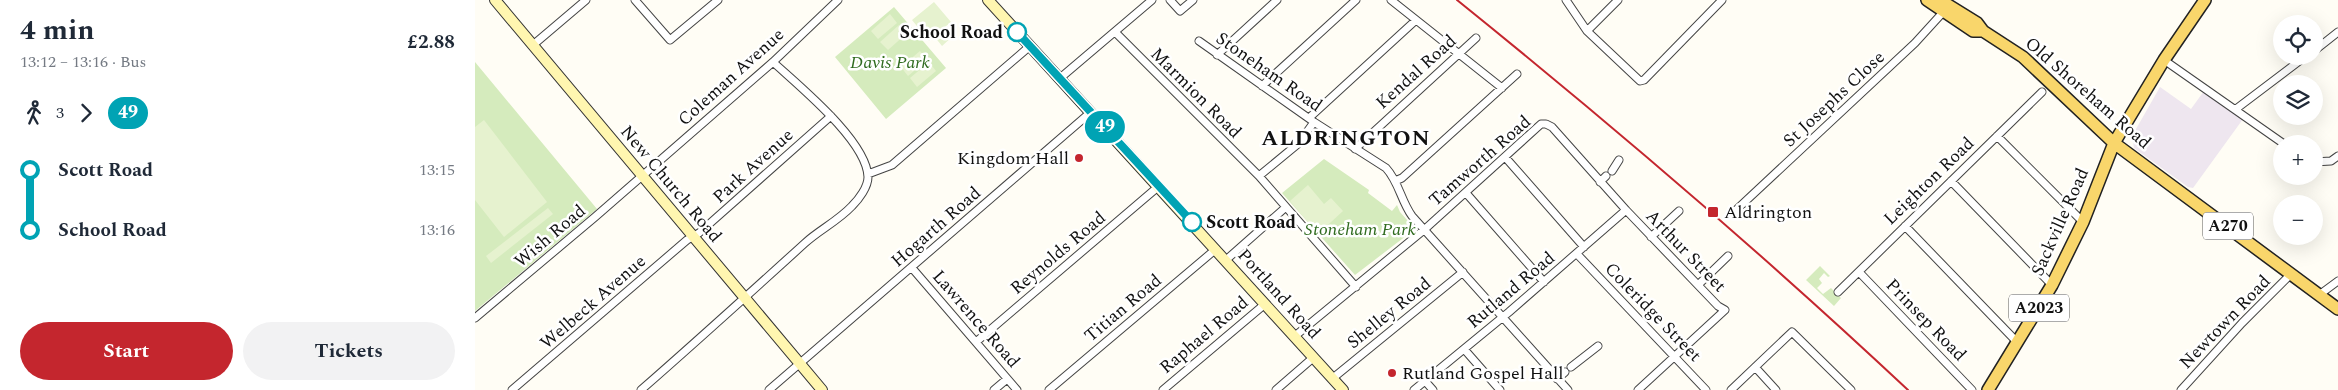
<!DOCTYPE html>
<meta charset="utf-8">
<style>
:root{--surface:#fff;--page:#f2f2f3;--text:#1f2937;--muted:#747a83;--accent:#c4262e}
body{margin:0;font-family:Spectral,serif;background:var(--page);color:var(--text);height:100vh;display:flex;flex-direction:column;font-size:19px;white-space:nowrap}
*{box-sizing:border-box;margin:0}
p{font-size:16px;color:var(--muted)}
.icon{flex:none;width:28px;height:28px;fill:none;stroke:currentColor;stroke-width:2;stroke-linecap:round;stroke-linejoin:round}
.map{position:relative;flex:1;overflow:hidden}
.sheet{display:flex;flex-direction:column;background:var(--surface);width:475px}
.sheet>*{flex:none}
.badge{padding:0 10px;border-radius:16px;font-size:18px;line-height:32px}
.tools{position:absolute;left:1798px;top:15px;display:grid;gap:10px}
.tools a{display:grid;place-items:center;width:50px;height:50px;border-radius:50%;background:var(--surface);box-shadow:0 5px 20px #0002;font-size:25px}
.map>.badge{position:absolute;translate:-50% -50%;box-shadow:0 0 0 2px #fff}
.legs{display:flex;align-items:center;gap:8px;height:55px;padding:0 20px;font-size:16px}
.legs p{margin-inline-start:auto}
.head{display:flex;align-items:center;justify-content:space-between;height:85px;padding:0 20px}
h1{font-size:28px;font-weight:700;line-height:38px}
.cta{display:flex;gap:10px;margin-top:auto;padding:10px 20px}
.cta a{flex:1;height:58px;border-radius:30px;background:var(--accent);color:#fff;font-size:20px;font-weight:700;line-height:58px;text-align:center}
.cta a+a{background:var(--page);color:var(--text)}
ul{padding:0 20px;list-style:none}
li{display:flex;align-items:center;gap:18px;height:60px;font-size:19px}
li i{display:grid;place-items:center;width:8px;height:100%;margin:0 6px;background:currentColor}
li i::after{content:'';width:12px;height:12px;margin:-6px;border:4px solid;border-radius:50%;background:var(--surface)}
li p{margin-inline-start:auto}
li:first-child i{background:linear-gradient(#0000 50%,currentColor 0)}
li:last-child i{background:linear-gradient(currentColor 50%,#0000 0)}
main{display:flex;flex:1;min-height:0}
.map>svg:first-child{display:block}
</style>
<main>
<section class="sheet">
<div class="head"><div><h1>4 min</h1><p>13:12 – 13:16 · Bus</p></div><b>£2.88</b></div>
<div class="legs"><svg class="icon" aria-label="walk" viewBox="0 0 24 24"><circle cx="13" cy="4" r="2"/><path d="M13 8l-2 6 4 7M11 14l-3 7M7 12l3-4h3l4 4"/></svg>3<svg class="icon" aria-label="forward" viewBox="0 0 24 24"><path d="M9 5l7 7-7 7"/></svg><b class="badge" style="background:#00a3b4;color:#fff">49</b></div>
<ul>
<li><i style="color:#00a3b4"></i><b>Scott Road</b><p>13:15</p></li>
<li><i style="color:#00a3b4"></i><b>School Road</b><p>13:16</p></li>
</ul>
<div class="cta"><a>Start</a><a>Tickets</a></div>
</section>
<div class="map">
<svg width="1863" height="390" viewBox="0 0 1863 390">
<rect width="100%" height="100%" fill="#fffdf5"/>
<!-- industrial -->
<path fill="#eee6ef" d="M1685,87L1716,109L1729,91L1768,119L1718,188L1713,187L1659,148L1657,136Z"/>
<!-- green -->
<path fill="#d5ebbd" d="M419,7L471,68L411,119L360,57Z
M0,62L122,209L0,311Z
M849,159L894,190L893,193L917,211L922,205L925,212L940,229L880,275L807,193Z
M1345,266L1355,276L1353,277L1349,273L1344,279L1347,283L1342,288L1348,294L1356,288L1366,298L1359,306L1331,280Z"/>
<!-- pitch -->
<path fill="#e6f2cf" d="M459,2L476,22L470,27L478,36L467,46L459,36L454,41L437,20Z
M415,14L422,23L403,39L396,31Z
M424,25L431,34L413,50L405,42Z
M445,51L452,60L433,76L426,67Z
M454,62L461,71L442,87L435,78Z
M9,120L72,202L29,237L0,200V127Z
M833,185L849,204L856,198L868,211L843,234L815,201Z
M73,208L78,214L16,263L11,256Z"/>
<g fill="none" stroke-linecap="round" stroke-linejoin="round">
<!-- street casing -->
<g stroke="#444" stroke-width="9">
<path id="street" d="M160,0L195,40L243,0
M695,0L705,11L718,0
M916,0L1027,88
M1091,0L1112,31L1165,81L1169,80L1247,0
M1112,31L1143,0
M640,32L784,176L881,287
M724,41L839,122L911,168C924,182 926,201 937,216L1093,390
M58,45L111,0
M1839,51L1863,32
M742,55L802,0
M1689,60L1809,144
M584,79L677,0
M787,86L881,0
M1761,109L1831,56
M834,118L941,20
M1522,136L1608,222
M880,149L1001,38
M1030,157L1109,247
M1839,162L1856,161L1863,156
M1137,171L1144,160
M393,174L417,165L555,46
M784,176L824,143L839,122
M920,181L927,178L1042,74
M1476,181L1577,285
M1125,182L1131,176
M991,193L1069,282
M1260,211L1440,43L1471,9
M1430,226L1543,343
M1176,237L1204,211
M1102,254L1231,390
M751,260L811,207
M437,268L542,390
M1384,272L1497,390
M1223,285L1253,256
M1363,292L1567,92
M1844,295L1863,281
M0,318L120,217L298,62L363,0
M820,336L950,229L1066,124H1071L1077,127L1151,210L1243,306L1250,310L1163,390
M501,342L684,186
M989,349L1025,390
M1096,367L1123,346
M1280,367L1301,390
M858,378L988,272
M1082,379L1090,372
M950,381L958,390
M37,390L212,240L224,233L356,116
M166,390C221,342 275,293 330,243C344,230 363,221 377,206C384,199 393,187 393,177C392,141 324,86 298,62
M294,390L616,112
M519,390L532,379
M574,390L741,249
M688,390L790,304
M801,390L839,357
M939,390L1034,312L1151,210
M1256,390L1317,332L1376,390
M1706,390L1767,323L1816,274"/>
</g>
<!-- secondary casing -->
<g stroke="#333" stroke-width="12">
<path id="secondary" d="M20,0L347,390
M513,0L868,390"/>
</g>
<!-- primary casing -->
<g stroke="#222" stroke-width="14">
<path id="primary" d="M1452,0L1498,31H1508
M1465,0L1502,23L1508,31L1548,57L1639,143L1863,309
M1513,390L1577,285L1608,222L1639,143L1689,60L1730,0"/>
</g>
<!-- street -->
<use href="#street" stroke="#fff" stroke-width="7"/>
<!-- secondary -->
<use href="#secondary" stroke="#fff6b0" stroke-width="10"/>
<!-- primary -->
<use href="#primary" stroke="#f9d66b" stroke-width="11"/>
<!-- rail -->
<path stroke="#c4262e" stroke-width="2" d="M982,0C1137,125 1288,254 1433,390"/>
</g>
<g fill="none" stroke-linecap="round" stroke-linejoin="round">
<!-- line-1 casing -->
<g stroke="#fff" stroke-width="11">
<path id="line-1" d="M542,32L717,222"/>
</g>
<!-- line-1 -->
<use href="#line-1" stroke="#00a3b4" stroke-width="8"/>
</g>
<!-- markers -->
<g fill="#fff" stroke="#00a3b4" stroke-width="2.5">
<circle cx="542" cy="32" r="9"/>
<circle cx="717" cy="222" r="9"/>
</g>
<g fill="#c4262e" stroke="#fff" stroke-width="2">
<circle cx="604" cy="158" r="5"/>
<rect x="1232" y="206" width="12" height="12" rx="2.5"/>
<circle cx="917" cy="373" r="5"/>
</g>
<g text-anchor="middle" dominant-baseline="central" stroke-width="5" stroke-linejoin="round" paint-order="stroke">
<!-- shield labels -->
<g fill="#fff" stroke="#585858" stroke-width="1">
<rect x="1728" y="212.5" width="50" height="27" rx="4"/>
<rect x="1534" y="294.5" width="60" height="27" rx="4"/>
</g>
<g font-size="16" font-weight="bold" fill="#111">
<text x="1753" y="226">A270</text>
<text x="1564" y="308">A2023</text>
</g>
<!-- stop labels -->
<g font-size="18" font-weight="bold" fill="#111" stroke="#fff" text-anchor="end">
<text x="528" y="32">School Road</text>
<text x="731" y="222" text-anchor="start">Scott Road</text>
</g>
<!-- park labels -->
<g font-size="18" font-style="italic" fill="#2f6b1f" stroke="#fff">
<text x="415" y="62">Davis Park</text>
<text x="885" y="229">Stoneham Park</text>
</g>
<!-- street labels -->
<g font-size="18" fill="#111" stroke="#fff">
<text transform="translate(794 72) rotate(35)">Stoneham Road</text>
<text transform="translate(941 72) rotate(-42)">Kendal Road</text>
<text transform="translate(256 77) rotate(-42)">Coleman Avenue</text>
<text transform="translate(721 93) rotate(45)">Marmion Road</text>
<text transform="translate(1613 93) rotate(41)">Old Shoreham Road</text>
<text transform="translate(1359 99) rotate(-43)">St Josephs Close</text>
<text transform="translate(1005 161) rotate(-41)">Tamworth Road</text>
<text transform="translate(278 166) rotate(-42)">Park Avenue</text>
<text transform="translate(1454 181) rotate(-44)">Leighton Road</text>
<text transform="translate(196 184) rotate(50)">New Church Road</text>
<text transform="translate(1585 222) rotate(-66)">Sackville Road</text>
<text transform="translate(461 227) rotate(-41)">Hogarth Road</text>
<text transform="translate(75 236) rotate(-40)">Wish Road</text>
<text transform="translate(1211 251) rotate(46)">Arthur Street</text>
<text transform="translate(583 253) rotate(-40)">Reynolds Road</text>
<text transform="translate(1036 290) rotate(-40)">Rutland Road</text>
<text transform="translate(804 294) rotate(48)">Portland Road</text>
<text transform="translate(118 302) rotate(-41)">Welbeck Avenue</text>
<text transform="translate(648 308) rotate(-40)">Titian Road</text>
<text transform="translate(1178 312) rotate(46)">Coleridge Street</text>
<text transform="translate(914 313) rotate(-39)">Shelley Road</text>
<text transform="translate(501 319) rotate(49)">Lawrence Road</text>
<text transform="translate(1451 320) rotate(46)">Prinsep Road</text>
<text transform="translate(1750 322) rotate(-46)">Newtown Road</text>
<text transform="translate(729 335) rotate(-40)">Raphael Road</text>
</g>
<!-- poi labels -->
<g font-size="18" fill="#111" stroke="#fff" text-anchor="start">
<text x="594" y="158" text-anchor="end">Kingdom Hall</text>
<text x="1249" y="212">Aldrington</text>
<text x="927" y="373">Rutland Gospel Hall</text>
</g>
<!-- district labels -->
<g font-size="22" font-weight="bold" letter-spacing="1" fill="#111" stroke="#fff">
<text x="871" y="138">ALDRINGTON</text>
</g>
</g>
</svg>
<div class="tools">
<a><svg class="icon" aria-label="locate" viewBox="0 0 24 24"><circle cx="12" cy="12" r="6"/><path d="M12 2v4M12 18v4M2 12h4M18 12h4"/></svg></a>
<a><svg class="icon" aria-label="layers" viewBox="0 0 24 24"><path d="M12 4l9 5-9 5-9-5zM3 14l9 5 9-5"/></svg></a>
<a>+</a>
<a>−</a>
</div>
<b class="badge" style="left:630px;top:127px;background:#00a3b4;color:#fff">49</b>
</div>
</main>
